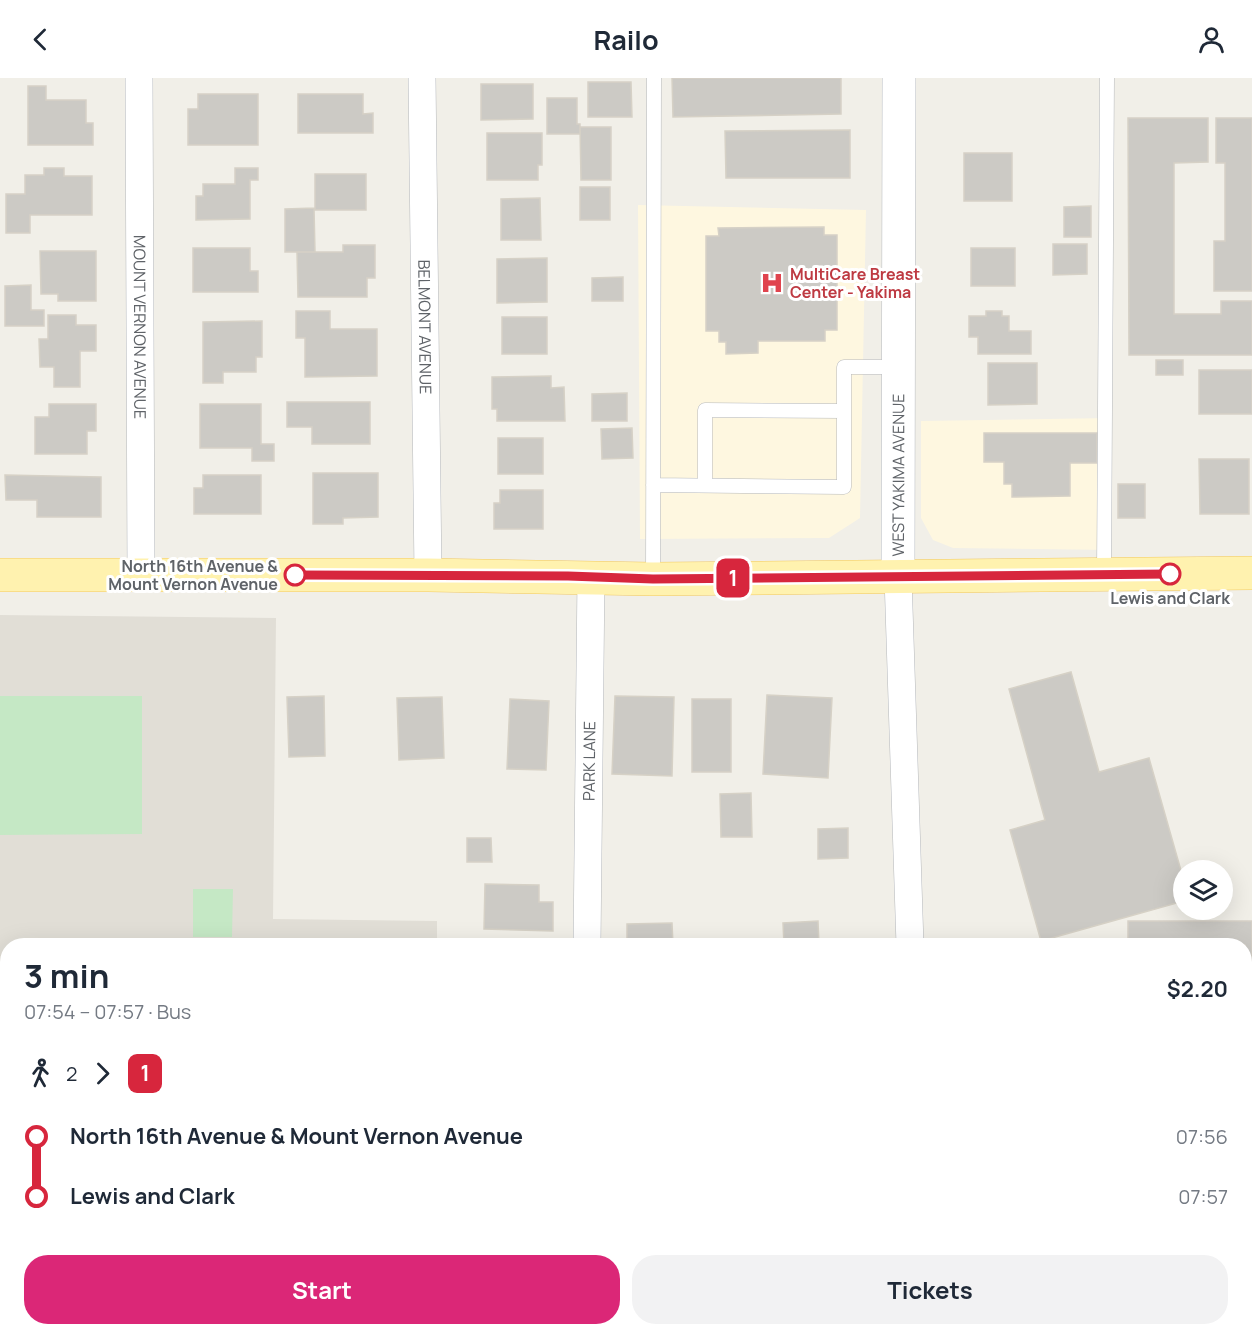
<!DOCTYPE html>
<meta charset="utf-8">
<style>
:root{--surface:#fff;--page:#f2f2f3;--text:#1f2937;--muted:#747a83;--accent:#db2777}
body{margin:0;font-family:Manrope,sans-serif;background:var(--page);color:var(--text);height:100vh;display:flex;flex-direction:column;font-size:22px;white-space:nowrap}
*{box-sizing:border-box;margin:0}
p{font-size:20px;color:var(--muted)}
.icon{flex:none;width:33px;height:33px;fill:none;stroke:currentColor;stroke-width:2;stroke-linecap:round;stroke-linejoin:round}
.map{position:relative;flex:1;overflow:hidden}
.details{position:absolute;left:0px;top:860px;width:1252px;height:398px;display:flex;flex-direction:column;background:var(--surface);border-radius:24px 24px 0 0;box-shadow:0 6px 24px #0002}
.details>*{flex:none}
.badge{padding:0 12px;border-radius:9px;font-size:21px;line-height:39px}
.fabs{position:absolute;left:1173px;top:782px;display:grid;gap:12px}
.fabs a{display:grid;place-items:center;width:60px;height:60px;border-radius:50%;background:var(--surface);box-shadow:0 6px 24px #0002;font-size:30px}
.map>.badge{position:absolute;translate:-50% -50%;box-shadow:0 0 0 3px #fff}
.legs{display:flex;align-items:center;gap:9px;height:66px;padding:0 24px;font-size:20px}
.legs p{margin-inline-start:auto}
.summary{display:flex;align-items:center;justify-content:space-between;height:102px;padding:0 24px}
h1{font-size:33px;font-weight:700;line-height:45px}
.cta{display:flex;gap:12px;margin-top:auto;padding:12px 24px}
.cta a{flex:1;height:69px;border-radius:24px;background:var(--accent);color:#fff;font-size:24px;font-weight:700;line-height:69px;text-align:center}
.cta a+a{background:var(--page);color:var(--text)}
ul{padding:0 24px;list-style:none}
li{display:flex;align-items:center;gap:21px;height:60px;font-size:22px}
li i{display:grid;place-items:center;width:9px;height:100%;margin:0 8px;background:currentColor}
li i::after{content:'';width:15px;height:15px;margin:-8px;border:4px solid;border-radius:50%;background:var(--surface)}
li p{margin-inline-start:auto}
li:first-child i{background:linear-gradient(#0000 50%,currentColor 0)}
li:last-child i{background:linear-gradient(currentColor 50%,#0000 0)}
header{display:flex;justify-content:space-between;align-items:center;height:78px;padding:0 24px;background:var(--surface);font-size:27px;font-weight:700}
.map>svg:first-child{display:block}
</style>
<header><svg class="icon" aria-label="back" viewBox="0 0 24 24"><path d="M15 5l-7 7 7 7"/></svg>Railo<svg class="icon" aria-label="person" viewBox="0 0 24 24"><circle cx="12" cy="8" r="4"/><path d="M4 21q1-7 8-7t8 7"/></svg></header>
<div class="map">
<svg width="1252" height="1256" viewBox="0 0 1252 1256">
<rect width="100%" height="100%" fill="#f1efe8"/>
<!-- commercial -->
<path fill="#fef7e0" d="M638,127L866,132L860,440L829,460L640,461Z
M1111,340V472L953,470L933,462L921,440V343Z"/>
<!-- education -->
<path fill="#e1ded6" d="M0,537L276,540L273,841L437,843V867H8V1250H434V1256H0Z"/>
<!-- green -->
<path fill="#c5e8c5" d="M0,618H142V756L0,757Z
M193,811H233L232,859H193Z
M0,964H8L7,1130H0Z"/>
<!-- building -->
<path fill="#cccac5" stroke="#d6d1c6" stroke-width="1.5" d="M672,0H841V36L673,39Z
M588,4H631L632,39H588Z
M481,6H533V41L481,42Z
M28,8H46V22H86V45H93V67H28Z
M198,16H258V67H188V31H198Z
M298,16H363V36L373,35V55H298Z
M547,20H577V46H580V56H547Z
M1128,40H1208V84L1174,85V236H1221V223H1252V277H1129Z
M1216,40H1252V213H1214V163H1225V85H1216Z
M580,49H611V102H581Z
M850,52V100H726L725,53Z
M487,55H542V87H538V102H487Z
M964,75H1012V123H964Z
M44,90H64V98H92V137H30V155H6V116H25V97H44Z
M235,90H258V102H250V141L196,142V118H203V106H235Z
M315,96H366V132H315Z
M580,109H610V142H580Z
M540,120L541,162H501V121Z
M1091,128V159H1064V129Z
M314,130L315,174H285V131Z
M824,149V157H837V252H825V263H758V275L726,276V264H719V253H706V158H719L718,150Z
M1053,166H1087V196L1053,197Z
M343,167H375V200H367V219H298L297,174H343Z
M193,170H250V193H258V214H193Z
M971,170H1015V208H971Z
M40,173H96V223H58V216H41Z
M547,180V224L497,225V181Z
M623,199V223H592V200Z
M31,207V232H44V248H5V208Z
M296,233H330V251H377V298L305,299V260H296Z
M986,233H1002V238H1009V253H1031V276H978V259H969V238H986Z
M48,237H76V247H96V273H80V309H54V289H40L39,261H48Z
M502,239H547V276H502Z
M262,243V279H256V294H223V305H203V244Z
M1156,282H1183V297H1156Z
M988,285H1037V326L988,327Z
M1199,292H1252V336H1199Z
M551,298V310L564,309L565,343H497V331H492V299Z
M627,315V343H592V316Z
M287,324H370V366H312V349H287Z
M49,326H96V353H87V376H35V339H49Z
M200,326H261V366H274V383H252V370H200Z
M632,350L633,380L602,381L601,351Z
M984,355H1097V385H1070V418L1012,419V406H1004V384H984Z
M498,360H543V396H498Z
M1199,381H1249V436H1200Z
M313,395H378V439L343,440V446H313Z
M5,397L101,399V439H37V422H6Z
M203,397H261V436H194V410H203Z
M1118,406H1145V440H1118Z
M500,412H543V451H494V425H500Z
M1071,594L1099,694L1149,680L1184,803V823L1041,863L1010,752L1045,742L1009,611Z
M767,617L832,620L828,700L763,696Z
M324,618L325,678L289,679L287,619Z
M615,618L674,619L672,698L612,696Z
M442,619L444,680L399,682L397,620Z
M510,621L549,623L546,692L507,691Z
M692,621H731V694H692Z
M751,715L752,759H721L720,716Z
M848,750V780L818,781V751Z
M467,760H491L492,784H467Z
M485,806L539,807V824H553V853L484,851Z
M818,843L819,867H784L783,845Z
M1128,843H1252V906H1245V867H1128Z
M672,845L673,867H627V846Z
M1245,988L1252,992V1114L1245,1121Z
M96,1250H266V1256H96Z
M489,1250H529V1256H489Z"/>
<g fill="none" stroke-linecap="round" stroke-linejoin="round">
<!-- service casing -->
<g stroke="#b5b8bc" stroke-width="15">
<path id="service" d="M844,333V289H898
M653,407L844,409V333L705,332V407
M1104,496L1107,0
M653,501L654,0"/>
</g>
<!-- minor casing -->
<g stroke="#b5b8bc" stroke-width="28">
<g id="minor">
<path id="s1" d="M139,0L141,497"/>
<path id="s2" d="M422,0L428,497"/>
<path d="M898,499L910,867"/>
<path id="s3" d="M587,867L591,498"/>
<path d="M920,1250V1256"/>
<path d="M582,1256V1250"/>
<path d="M731,1256L738,1250"/>
</g>
</g>
<!-- secondary casing -->
<g stroke="#b6babf" stroke-width="34">
<g id="secondary">
<path id="s4" d="M898,499L899,0"/>
</g>
</g>
<!-- primary casing -->
<g stroke="#f2c960" stroke-width="34">
<path id="primary" d="M0,497H428L653,501L1252,495"/>
</g>
<!-- service -->
<use href="#service" stroke="#fff" stroke-width="14"/>
<!-- minor -->
<use href="#minor" stroke="#fff" stroke-width="27"/>
<!-- secondary -->
<use href="#secondary" stroke="#fff" stroke-width="33"/>
<!-- primary -->
<use href="#primary" stroke="#fff2af" stroke-width="33"/>
</g>
<g fill="none" stroke-linecap="round" stroke-linejoin="round">
<!-- line-1 casing -->
<g stroke="#fff" stroke-width="14">
<path id="line-1" d="M295,497L568,498L653,501L1170,496"/>
</g>
<!-- line-1 -->
<use href="#line-1" stroke="#d7263d" stroke-width="9"/>
</g>
<!-- icons -->
<defs>
<g id="hospital-bare" transform="scale(1.8)"><path d="M-5-5h3v3.5h4V-5h3V5h-3V1.5h-4V5h-3Z" fill="#e0444e" stroke="#fff" stroke-width="2.5" paint-order="stroke"/></g>
</defs>
<g fill-rule="evenodd">
<use href="#hospital-bare" x="772" y="205"/>
</g>
<!-- markers -->
<g fill="#fff" stroke="#d7263d" stroke-width="3">
<circle cx="1170" cy="496" r="10"/>
<circle cx="295" cy="497" r="10"/>
</g>
<g text-anchor="middle" dominant-baseline="central" stroke-width="6" stroke-linejoin="round" paint-order="stroke">
<!-- health labels -->
<g font-size="16" font-weight="bold" fill="#be3a42" stroke="#fff" text-anchor="start">
<text x="790" y="196">MultiCare Breast<tspan x="790" dy="18">Center - Yakima</tspan></text>
</g>
<!-- street labels -->
<g font-size="16" fill="#5f6368" stroke="#fff">
<text stroke="none"><textPath href="#s2" startOffset="249">BELMONT AVENUE</textPath></text>
<text stroke="none"><textPath href="#s1" startOffset="249">MOUNT VERNON AVENUE</textPath></text>
<text stroke="none"><textPath href="#s4" startOffset="102">WEST YAKIMA AVENUE</textPath></text>
<text stroke="none"><textPath href="#s3" startOffset="184">PARK LANE</textPath></text>
</g>
<!-- stop labels -->
<g font-size="16" font-weight="bold" fill="#5f6368" stroke="#fff" text-anchor="end">
<text x="278" y="488">North 16th Avenue &amp;<tspan x="278" dy="18">Mount Vernon Avenue</tspan></text>
<text x="1170" y="520" text-anchor="middle">Lewis and Clark</text>
</g>
</g>
</svg>
<div class="fabs">
<a><svg class="icon" aria-label="layers" viewBox="0 0 24 24"><path d="M12 4l9 5-9 5-9-5zM3 14l9 5 9-5"/></svg></a>
</div>
<b class="badge" style="left:733px;top:500px;background:#d7263d;color:#fff">1</b>
<section class="details">
<div class="summary"><div><h1>3 min</h1><p>07:54 – 07:57 · Bus</p></div><b>$2.20</b></div>
<div class="legs"><svg class="icon" aria-label="walk" viewBox="0 0 24 24"><circle cx="13" cy="4" r="2"/><path d="M13 8l-2 6 4 7M11 14l-3 7M7 12l3-4h3l4 4"/></svg>2<svg class="icon" aria-label="forward" viewBox="0 0 24 24"><path d="M9 5l7 7-7 7"/></svg><b class="badge" style="background:#d7263d;color:#fff">1</b></div>
<ul>
<li><i style="color:#d7263d"></i><b>North 16th Avenue &amp; Mount Vernon Avenue</b><p>07:56</p></li>
<li><i style="color:#d7263d"></i><b>Lewis and Clark</b><p>07:57</p></li>
</ul>
<div class="cta"><a>Start</a><a>Tickets</a></div>
</section>
</div>
